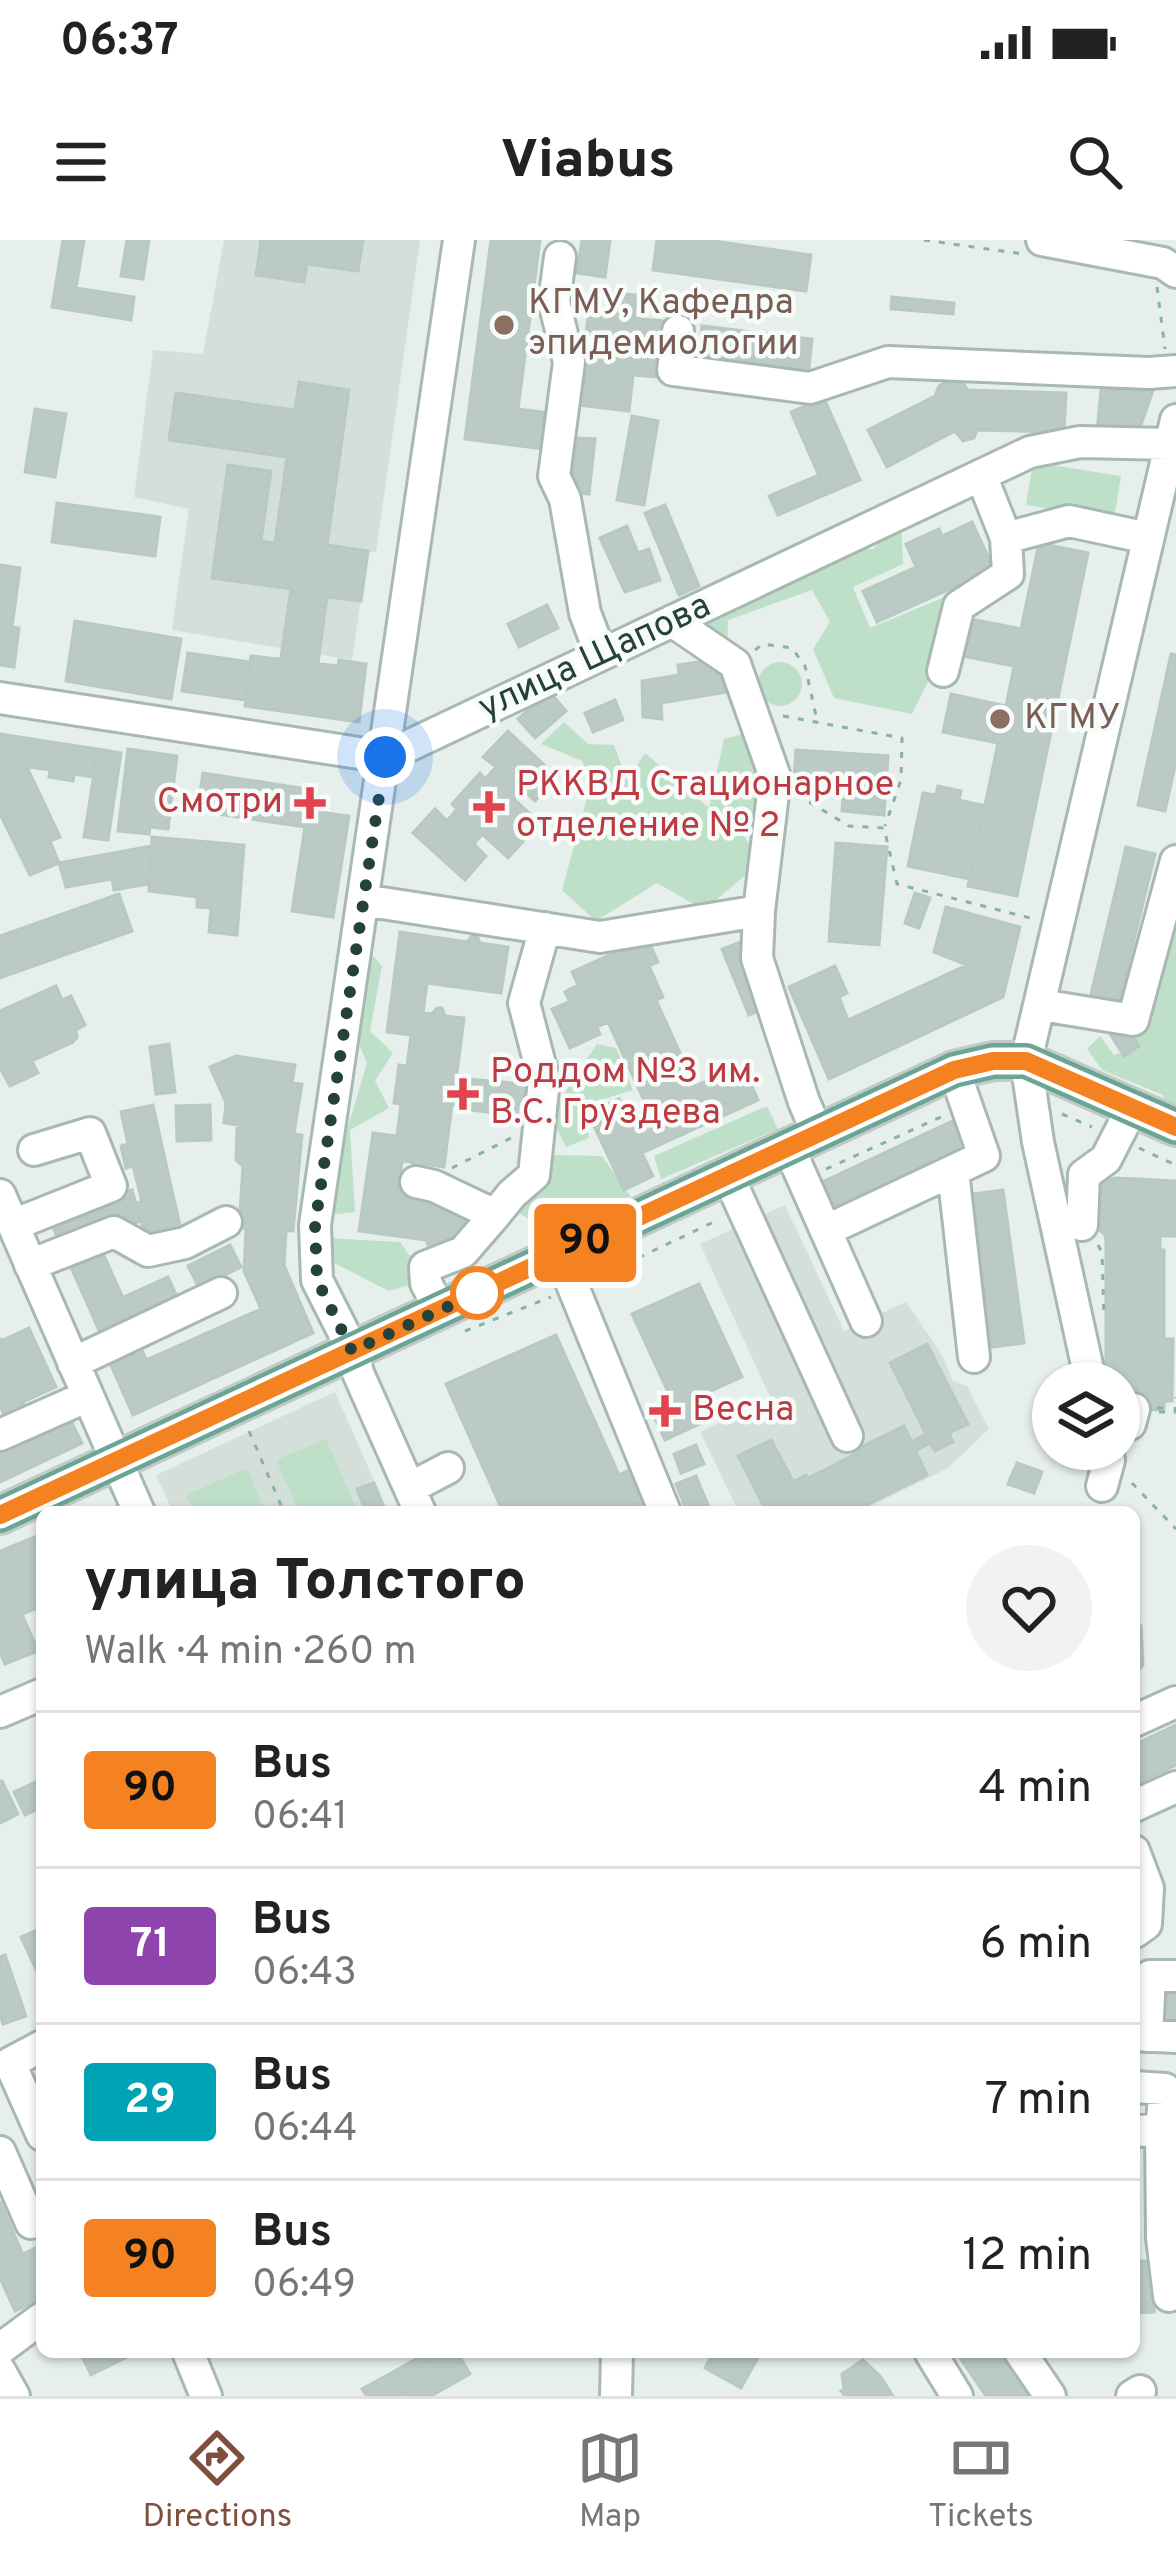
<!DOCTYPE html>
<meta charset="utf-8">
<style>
:root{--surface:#fff;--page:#f2f2f2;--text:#222;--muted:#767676;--line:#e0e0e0;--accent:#804e3d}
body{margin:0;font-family:Overpass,sans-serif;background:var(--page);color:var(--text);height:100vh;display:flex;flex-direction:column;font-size:45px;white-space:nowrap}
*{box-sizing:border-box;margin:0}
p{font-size:39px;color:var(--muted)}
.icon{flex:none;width:66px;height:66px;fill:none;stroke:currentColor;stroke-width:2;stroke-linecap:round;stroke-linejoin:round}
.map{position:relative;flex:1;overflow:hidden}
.details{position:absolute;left:36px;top:1266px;width:1104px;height:852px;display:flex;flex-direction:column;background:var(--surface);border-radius:18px;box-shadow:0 3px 9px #0004}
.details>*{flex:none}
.badge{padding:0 24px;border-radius:9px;font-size:42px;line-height:78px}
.controls{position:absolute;left:1032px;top:1122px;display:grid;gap:24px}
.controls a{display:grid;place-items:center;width:108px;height:108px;border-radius:50%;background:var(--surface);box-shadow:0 3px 9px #0004;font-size:60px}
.you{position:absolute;width:60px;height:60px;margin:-30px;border:9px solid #fff;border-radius:50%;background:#1a73e8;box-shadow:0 0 0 18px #1a73e833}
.map>.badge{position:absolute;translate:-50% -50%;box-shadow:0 0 0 6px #fff}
.round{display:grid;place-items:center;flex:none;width:126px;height:126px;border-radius:63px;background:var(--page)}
.headline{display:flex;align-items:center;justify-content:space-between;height:204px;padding:0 48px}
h1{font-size:57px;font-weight:800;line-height:90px}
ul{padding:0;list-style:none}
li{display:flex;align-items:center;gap:36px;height:156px;padding:0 48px;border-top:3px solid var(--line)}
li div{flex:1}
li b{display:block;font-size:45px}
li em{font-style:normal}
li .badge{min-width:132px;font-weight:700;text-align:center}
.status{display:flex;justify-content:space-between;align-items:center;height:84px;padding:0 60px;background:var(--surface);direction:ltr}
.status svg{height:33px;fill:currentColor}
header{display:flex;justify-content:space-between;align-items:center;height:156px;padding:0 48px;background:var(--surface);font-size:54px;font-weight:800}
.dock{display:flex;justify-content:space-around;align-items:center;height:168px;border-top:3px solid var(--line);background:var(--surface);font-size:33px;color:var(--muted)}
.dock a{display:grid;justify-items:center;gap:6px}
.dock .current{color:var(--accent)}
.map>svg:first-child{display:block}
</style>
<div class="status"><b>06:37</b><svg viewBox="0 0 49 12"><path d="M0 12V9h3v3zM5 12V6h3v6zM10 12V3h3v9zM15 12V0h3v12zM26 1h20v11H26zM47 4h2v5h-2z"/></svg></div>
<header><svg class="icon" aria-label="menu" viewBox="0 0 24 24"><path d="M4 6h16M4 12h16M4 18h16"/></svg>Viabus<svg class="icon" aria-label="search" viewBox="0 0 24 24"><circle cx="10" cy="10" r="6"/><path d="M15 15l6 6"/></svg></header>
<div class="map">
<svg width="1176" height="2156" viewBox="0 0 1176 2156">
<rect width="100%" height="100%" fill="#e6efeb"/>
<!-- built -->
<path fill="#d4dfda" d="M224,0H420L376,312H368L352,420L172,390L189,269L134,257L153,110L203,114Z
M785,965L844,1091L906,1062L942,1115L953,1141L967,1146L989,1189L948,1228L859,1272H739L700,1192L770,1157L700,1004Z
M335,1152L388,1272H173L156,1235Z"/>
<!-- green -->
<path fill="#bfe0c8" d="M1033,222L1121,236L1114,279L1026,265Z
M901,280L903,324L853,347L870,388L947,356L928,442L912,474L834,458L813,409L830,382L812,350L728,380L727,413L681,381L825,309H873Z
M758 444a22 22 0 1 1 44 0a22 22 0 1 1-44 0Z
M564,482L588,504L614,505L627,541L645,513L709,568L724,499L747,493L767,533L765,577L739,587L760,623L704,670L657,643L596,681L562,650L590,547L582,521L541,504Z
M1176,651V883H1173L1163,855L1102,830L1087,809L1100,796L1114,815L1137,807L1123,772Z
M366,708L382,726L370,791L393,813L375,841L389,868L350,890L355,972L327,975L331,943L367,823L352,788Z
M597,804L616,808L633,850L584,865L589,898L566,907L550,875Z
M767,866L778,889L661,939L654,916Z
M552,915L602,916L631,957L598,965L584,983L532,981L519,973Z
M326,998L400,1002L414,1022L433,1038L389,1051L330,1021Z
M326,1199L358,1271L355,1272H299L276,1220Z
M247,1228L265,1272H194L186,1255Z"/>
<!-- building -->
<path fill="#bbcac4" stroke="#b8c9c2" stroke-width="3" d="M63,0H84L76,48L134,57L131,80L52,67Z
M127,0H149L143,39L121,36Z
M261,0H363L358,31L307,24L304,42L256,35Z
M491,0H540L518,169L550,173L545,209L465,199Z
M582,0H610L605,37L577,33Z
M657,0H707L811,15L806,51L653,30Z
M613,53L637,55L634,78L664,81L657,137L633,135L629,171L578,165L589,68L611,71Z
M892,57L954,63L953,74L891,69Z
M702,86L812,99L808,137L698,124Z
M950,140L963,143L968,150L1066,153L1064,192L977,190L974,198L963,201L955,191L887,227L868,190L935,156L939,146Z
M299,142L349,150L327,305L368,311L361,361L327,357L318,423L281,417L291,349L212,338L218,295L275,303L287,217L169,200L176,153L295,170Z
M1101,150H1153L1138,194L1097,192Z
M824,158L860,240L827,254L791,172Z
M35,169L66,174L55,237L25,232Z
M632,176L658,181L644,265L617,260Z
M576,198L595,199L589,254L570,252Z
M228,225L271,231L261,301L218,295Z
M819,235L827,254L778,275L769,256Z
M57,263L160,277L155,316L52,302Z
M665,265L699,346L679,355L645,273Z
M972,282L994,329L877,382L863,351L916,327L906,304L939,289L942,296Z
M627,286L638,313L649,309L660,340L625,352L600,298Z
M1039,303L1088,313L1017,656L968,646L998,503L943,492L951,454L1006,466L1014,426L963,416L971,379L1021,389Z
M0,325L20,328L12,387L19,388L14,427L0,425Z
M547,365L558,388L519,407L508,384Z
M75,381L181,399L171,459L66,441Z
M188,413L250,422L245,460L182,451Z
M1171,414L1176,415V522L1165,571L1138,565Z
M251,416L338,426L339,420L366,424L359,482L245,466Z
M719,419L726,452L661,463L662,479L643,477L642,441L679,435L678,425Z
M550,452L566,471L535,498L518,479Z
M615,460L623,480L593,492L585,473Z
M508,491L556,536L535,561L523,550L514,559L540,583L508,618L482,594L474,604L486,616L465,640L413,593L435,569L447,581L457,569L452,564L480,533L485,539L496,527L483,517Z
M0,494L97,509L92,537L74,534L73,541L49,537L50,530L0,523Z
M98,509L121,513L108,600L84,597Z
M128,509L177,516L168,589L150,587L149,594L118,591Z
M796,510L888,516L884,575L842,571L844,541L794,538Z
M0,524L28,529L60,597L50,601L59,623L30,635L0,574Z
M203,533L313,550L312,557L328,559L326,573L349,576L333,677L292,671L305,587L197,571Z
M938,546L961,551L959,560L985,566L970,639L908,626L923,553L936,555Z
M152,597L244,605L237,695L209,692L211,668L197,667V657L149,651Z
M836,603L887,607L879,705L829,701Z
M151,606L148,644L114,650L112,639L66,647L59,623Z
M1126,607L1155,614L1119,761L1091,754Z
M915,653L930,658L919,688L905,683Z
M119,654L132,691L0,738V696Z
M946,667L1020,687L1003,757L829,839L789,747L835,726L847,753L839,757L848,780L967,725L934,712Z
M400,692L467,702L472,696H477L480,703L508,707L501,753L427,743L423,773L432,774L437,768H442L445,776L464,778L456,841L468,843L469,839L533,845L528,881L508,878V875L464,869V866L452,864L444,927L425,924L420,930L415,929L412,922L402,921L398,951L471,960L465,1005L439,1002L435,1008L429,1007L426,1000L359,991L373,893L397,896L401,864L394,863L399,825L407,826L411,795L387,792Z
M647,698L658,722L649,726L663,757L597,787L592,778L580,784L565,752L578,745L572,732Z
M741,702L768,767L749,775L722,709Z
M56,746L62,760L71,756L85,785L76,790L77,797L73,802L32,821L38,833L10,846L0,828V771Z
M656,760L695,846L743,825L758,860L642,913L653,936L624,950L588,873L619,859L629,881L649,871L608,782Z
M569,762L580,784L592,778L600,794L570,808L552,769Z
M1125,784L1139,806L1124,816L1110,794Z
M169,804L175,852L156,854L150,807Z
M236,816L295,825L292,843L302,844L294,893L224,883L226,863L210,827Z
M153,865L173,955L142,962L133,926L126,928L121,906L128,904L121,872Z
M210,865L211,900L177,901L176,866Z
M961,877L977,913L833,981L816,945Z
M237,887L302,895L293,991L239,988L243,926L236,920Z
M1117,938L1176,941V996H1160V1010H1164V1099H1173L1172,1161H1164V1170L1119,1169V1143H1106V1004L1105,995L1095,986L1097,960L1102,955V941Z
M132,950L141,981L96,995L83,965Z
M1003,950L1024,1103L986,1108L966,955Z
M173,955L183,998L147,1006L137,963Z
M83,966L96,995L63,1009L50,981Z
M246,989L286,991L284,1025L313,1093L133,1175L105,1112L137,1097L146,1120L261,1069L244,1031Z
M97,1000L123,1058L91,1072L65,1014Z
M230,1005L241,1027L199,1048L188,1026Z
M168,1037L179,1061L104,1102L91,1072Z
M699,1044L742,1137L695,1158L706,1181L665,1200L654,1176L675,1167L632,1074Z
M29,1088L56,1147L23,1162L30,1179L10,1188L0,1166V1098L1,1101Z
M556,1095L619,1235L629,1230L647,1272H503L446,1144Z
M927,1104L968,1184L949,1193L953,1202L935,1211L930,1203L916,1211L911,1202L926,1194L890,1123Z
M66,1171L82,1203L0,1242V1202Z
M904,1186L927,1235L852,1272H766L760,1259L806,1235L808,1238L834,1225L859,1212L857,1209Z
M771,1200L793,1241L760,1259L738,1216Z
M696,1205L704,1224L681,1233L674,1214Z
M1017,1223L1042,1232L1034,1253L1008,1244Z
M696,1236L711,1272H687L676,1244Z
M374,1243L385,1270L366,1272L357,1249Z
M42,1294L40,1333L42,1366L22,1374L38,1411L5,1424L0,1412V1311Z
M1135,1381L1141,1386L1143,1425L1134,1436Z
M1176,1485V1525L1134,1545V1505Z
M42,1539V1567L25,1575L14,1552Z
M2,1541L18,1574L0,1583V1542Z
M42,1688V1742L21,1697Z
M5,1715L26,1776L3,1784L0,1774V1717Z
M1162,1745H1176V1783H1162Z
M0,1961L23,2015L0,2025Z
M42,2005V2058L15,2071L0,2038V2025Z
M1134,2021H1154V2072L1134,2073Z
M80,2112H127L129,2116L91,2135Z
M428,2112H457L470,2134L445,2148L425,2114Z
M714,2112H761L741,2148L705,2128Z
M956,2112H1000L1030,2156H986Z
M425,2114L445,2148L431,2156H407L393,2132Z
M863,2120L880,2136L893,2156H845L841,2151L844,2149L842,2134Z
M393,2132L407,2156H367L362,2149Z"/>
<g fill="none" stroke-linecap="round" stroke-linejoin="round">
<!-- minor casing -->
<g stroke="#a8b8b2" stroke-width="36">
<path id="minor" d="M1042,0L1163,23L1176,32
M560,17L554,62L569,122L554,236L565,259L585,373L601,415
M678,91L673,130L810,148L888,122L1149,133L1176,131
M981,235L1006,298L1069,281L1148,298
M672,381L735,424L775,537L759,671L757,718L804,862L818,894
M943,431L959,366L1008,334L1006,298
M0,458L385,517L1030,212L1080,202L1169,204
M363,660L600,697L759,671
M1041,765L1133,780L1176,621
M789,908L866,1081
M953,931L974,1117
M728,936L847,1196
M416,942L434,946L495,975L512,954L534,935L544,840L524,763L545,688
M0,955L139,1272
M13,985L111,946L90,893L34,910
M1082,985L1084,935L1106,919L1132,868
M827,990L984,916L954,830
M560,1015L665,1272
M30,1025L114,992L148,1011L185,1003L226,982
M440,1070L426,1043L425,1027L463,1012L495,975
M73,1123L221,1053
M1091,1143L1038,902L1026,821L1176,180
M1119,1186L1130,1184L1134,1169
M0,1195L88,1156
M1102,1246L1109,1220L1107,1209
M410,1248L448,1228
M420,1272L358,1133L353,1111L317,1040L315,985L459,0
M0,1472L42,1454
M1134,1481L1176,1462
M1134,1566L1176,1547
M1134,1611L1148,1648L1146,1684L1135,1692
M1134,1795L1176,1797
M1147,1796L1150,1736H1176
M42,1806L10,1823L42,1895
M1134,1847L1165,1849L1161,1890
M1134,1891L1161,1890L1162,1998L1169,2056
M0,1912L31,1983L42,1978
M0,2109L42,2078
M188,2112L206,2156
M930,2112L957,2156
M1020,2112L1050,2156
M0,2131L14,2156
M616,2156L617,2112
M1132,2156L1140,2151"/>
</g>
<!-- major casing -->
<g stroke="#c2cac8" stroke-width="42">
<path id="major" d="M0,1275L954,830L993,821H1026L1176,887"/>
</g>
<!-- path -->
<path stroke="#86b3a5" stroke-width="3" stroke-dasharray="6 9" stroke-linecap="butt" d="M924,0L1023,14
M1157,47L1165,109
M755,410L763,404L792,408L805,426L817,480
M783,476L902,498L901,540L885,586
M799,551L809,562L849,586L884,588L897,644L1034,679
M1062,874L1092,887
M1139,908L1176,925
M452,928L513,897
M826,929L943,876
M1098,1005L1102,1012L1104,1078
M598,1037L720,979
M465,1091L551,1057
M1157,1168H1169
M1159,1172H1175L1176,1157
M249,1191L284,1272
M1132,1243L1176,1289"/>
<!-- minor -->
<use href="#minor" stroke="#fff" stroke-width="30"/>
<!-- major -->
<use href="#major" stroke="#6aa596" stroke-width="36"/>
</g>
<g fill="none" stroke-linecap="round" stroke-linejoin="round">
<!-- line casing -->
<g stroke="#fff" stroke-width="27">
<path id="line" d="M0,1275L954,830L993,821H1026L1176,887"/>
</g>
<!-- line -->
<use href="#line" stroke="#f58220" stroke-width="18"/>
<!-- walk -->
<path stroke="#24423a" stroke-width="12" stroke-dasharray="0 21.6" d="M385,517L315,985L317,1040L352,1111L477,1053"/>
</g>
<!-- markers -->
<g fill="#8d6e63" stroke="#f7fbf9" stroke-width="4.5">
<circle cx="504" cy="85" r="12"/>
<circle cx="1000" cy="479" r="12"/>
</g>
<g fill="#e0444e" stroke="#f7fbf9" stroke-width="4.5">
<path d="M304 545h12v12h12v12h-12v12h-12v-12h-12v-12h12z"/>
<path d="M483 549h12v12h12v12h-12v12h-12v-12h-12v-12h12z"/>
<path d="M457 836h12v12h12v12h-12v12h-12v-12h-12v-12h12z"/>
<path d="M659 1153h12v12h12v12h-12v12h-12v-12h-12v-12h12z"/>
</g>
<circle fill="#fff" stroke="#f58220" stroke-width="6" cx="477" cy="1053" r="24"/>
<g text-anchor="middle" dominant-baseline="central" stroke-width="9" stroke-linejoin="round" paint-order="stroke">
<!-- education labels -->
<g font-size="36" fill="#785e54" stroke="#f7fbf9" text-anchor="start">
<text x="528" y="64">КГМУ, Кафедра<tspan x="528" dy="41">эпидемиологии</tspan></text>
<text x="1024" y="479">КГМУ</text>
</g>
<!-- street labels -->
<g font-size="36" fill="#24423a" stroke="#f7fbf9">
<text transform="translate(595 418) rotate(-25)">улица Щапова</text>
</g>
<!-- health labels -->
<g font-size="36" fill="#be3a42" stroke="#f7fbf9" text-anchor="start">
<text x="516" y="546">РККВД Стационарное<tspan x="516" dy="41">отделение № 2</tspan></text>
<text x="283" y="563" text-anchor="end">Смотри</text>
<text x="490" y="833">Роддом №3 им.<tspan x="490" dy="41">В.С. Груздева</tspan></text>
<text x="692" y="1171">Весна</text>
</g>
</g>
</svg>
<div class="controls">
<a><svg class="icon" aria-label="layers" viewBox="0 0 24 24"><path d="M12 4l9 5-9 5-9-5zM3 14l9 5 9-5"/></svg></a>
</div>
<div class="you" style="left:385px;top:517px"></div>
<b class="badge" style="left:585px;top:1003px;background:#f58220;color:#111">90</b>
<section class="details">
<div class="headline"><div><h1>улица Толстого</h1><p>Walk · 4 min · 260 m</p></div><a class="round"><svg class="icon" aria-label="heart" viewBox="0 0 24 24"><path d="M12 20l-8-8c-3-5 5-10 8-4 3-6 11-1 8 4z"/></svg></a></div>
<ul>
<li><span class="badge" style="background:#f58220;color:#111">90</span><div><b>Bus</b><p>06:41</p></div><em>4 min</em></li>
<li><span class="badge" style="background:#8e44ad;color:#fff">71</span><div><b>Bus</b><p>06:43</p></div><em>6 min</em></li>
<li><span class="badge" style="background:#00a3b4;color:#fff">29</span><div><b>Bus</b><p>06:44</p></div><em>7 min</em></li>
<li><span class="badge" style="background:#f58220;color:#111">90</span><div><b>Bus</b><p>06:49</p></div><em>12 min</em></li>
</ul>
</section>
</div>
<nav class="dock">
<a class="current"><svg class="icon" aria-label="directions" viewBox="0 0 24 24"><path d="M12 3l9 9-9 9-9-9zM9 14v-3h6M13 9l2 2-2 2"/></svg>Directions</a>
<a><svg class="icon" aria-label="map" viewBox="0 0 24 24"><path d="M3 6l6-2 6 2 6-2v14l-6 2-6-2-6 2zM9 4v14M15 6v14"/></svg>Map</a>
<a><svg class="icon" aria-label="tickets" viewBox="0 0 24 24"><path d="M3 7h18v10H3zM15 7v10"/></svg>Tickets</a>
</nav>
